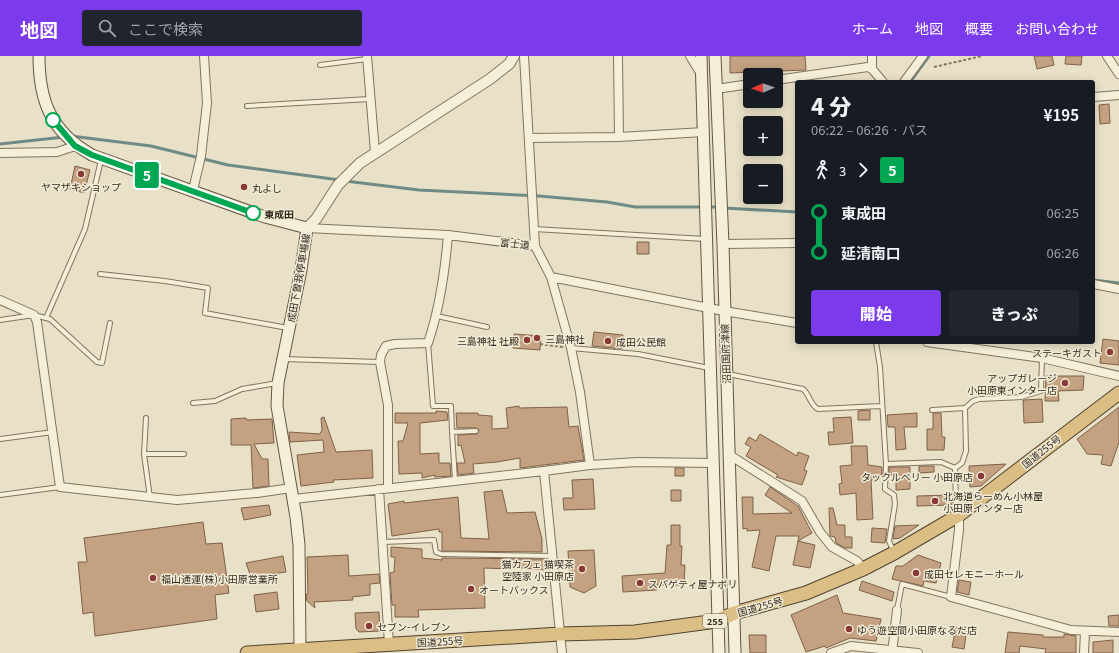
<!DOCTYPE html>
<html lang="ja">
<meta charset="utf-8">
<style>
:root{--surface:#171b24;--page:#20242c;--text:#f1f3f6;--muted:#9ea1a6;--accent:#7c3aed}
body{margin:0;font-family:Georgia,"Noto Sans JP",serif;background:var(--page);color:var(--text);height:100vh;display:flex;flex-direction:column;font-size:15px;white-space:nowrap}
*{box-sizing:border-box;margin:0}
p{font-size:13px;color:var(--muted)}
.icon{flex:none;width:22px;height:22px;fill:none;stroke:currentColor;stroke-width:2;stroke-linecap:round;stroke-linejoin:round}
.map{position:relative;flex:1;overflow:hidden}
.drawer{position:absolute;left:795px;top:24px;width:300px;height:264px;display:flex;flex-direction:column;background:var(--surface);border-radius:4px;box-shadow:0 2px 10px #0003}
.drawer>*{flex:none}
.badge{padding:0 8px;border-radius:3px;font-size:14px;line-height:26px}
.needle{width:26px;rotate:268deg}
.buttons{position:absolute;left:743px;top:12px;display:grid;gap:8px}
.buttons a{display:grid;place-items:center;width:40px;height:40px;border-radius:4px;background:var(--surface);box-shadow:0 2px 10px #0003;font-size:20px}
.map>.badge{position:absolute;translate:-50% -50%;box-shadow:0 0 0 2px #fff}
.legs{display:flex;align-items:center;gap:6px;height:44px;padding:0 16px;font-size:13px}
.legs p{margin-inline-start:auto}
.summary{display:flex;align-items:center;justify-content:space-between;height:68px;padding:0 16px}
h1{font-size:22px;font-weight:800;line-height:30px}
.cta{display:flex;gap:8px;margin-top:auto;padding:8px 16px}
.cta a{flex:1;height:46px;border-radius:4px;background:var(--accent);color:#fff;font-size:16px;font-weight:800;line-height:46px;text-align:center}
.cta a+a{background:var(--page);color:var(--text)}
ul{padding:0 16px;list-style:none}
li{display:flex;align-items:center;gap:14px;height:40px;font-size:15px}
li i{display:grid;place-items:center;width:6px;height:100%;margin:0 5px;background:currentColor}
li i::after{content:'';width:10px;height:10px;margin:-5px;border:3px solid;border-radius:50%;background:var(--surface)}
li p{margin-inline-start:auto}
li:first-child i{background:linear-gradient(#0000 50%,currentColor 0)}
li:last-child i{background:linear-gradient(currentColor 50%,#0000 0)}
header{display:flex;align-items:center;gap:24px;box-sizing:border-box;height:56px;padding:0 20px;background:var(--accent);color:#fff}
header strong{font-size:19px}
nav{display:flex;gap:22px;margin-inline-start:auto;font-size:14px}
.search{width:280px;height:36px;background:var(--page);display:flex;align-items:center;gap:10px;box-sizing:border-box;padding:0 14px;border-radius:4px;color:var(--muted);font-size:15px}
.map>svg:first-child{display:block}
</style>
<header>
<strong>地図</strong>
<div class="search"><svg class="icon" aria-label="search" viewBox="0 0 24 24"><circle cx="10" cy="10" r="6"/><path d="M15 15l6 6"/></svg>ここで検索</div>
<nav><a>ホーム</a><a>地図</a><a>概要</a><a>お問い合わせ</a></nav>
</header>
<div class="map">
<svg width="1119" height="597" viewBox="0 0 1119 597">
<rect width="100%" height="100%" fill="#e9e1c7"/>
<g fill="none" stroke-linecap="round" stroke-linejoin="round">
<!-- stream -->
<path stroke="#6f8b86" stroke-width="3" d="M910,26L929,0
M71,80L151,90L228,109L340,124
M0,88L64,81
M345,125L419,134L539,140L607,146L635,151H718
M724,152L797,156
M1093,224L1119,227"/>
</g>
<!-- building -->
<path fill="#c3a181" stroke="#7f6147" d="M730,0H805L806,14L730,17Z
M1034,0H1052L1054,9L1037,13Z
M1066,0H1082L1081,9L1065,8Z
M1109,48L1110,67L1100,68L1099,49Z
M75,110L90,114L84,137L70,133Z
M637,186H649V198H637Z
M594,276L623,279L622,293L592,290Z
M514,278L541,280L540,294L513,292Z
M1103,283L1119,285V309L1100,307Z
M1046,320H1084L1083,334L1058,335L1059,345H1045Z
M1042,343L1043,366L1024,367L1023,344Z
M519,350V352L567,351L569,371L578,370L584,404L520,412V402L497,406L473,408L474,417L458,419L457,407H465L461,389L458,390V379L477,378L479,374L476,372H457L456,357H478V359L492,360V373L508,372L506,352Z
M1119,351V386L1111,410L1101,408L1103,399L1087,398L1077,383Z
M870,354V364H858V355Z
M436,355L447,356L448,364L420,367V398L439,397V407H450L451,420L435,421V419L422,422V417L399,418L398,385H403L408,367H395V357H436Z
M917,357V371H904L906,393L896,394L895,371H888L887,359Z
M933,357H941L942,381H945L944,394H927V373H933Z
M324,361L336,396L372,394L373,422L333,424L334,426L301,430L297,399L324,396L323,384L290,386L289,376L320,378L322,374L321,362Z
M851,361L853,387L829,389L828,376H834L833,362Z
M246,362L247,364L272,363L274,387L254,388L262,403H268L269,430L253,432L251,389H231V363Z
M760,378L797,400L798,396L809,400L804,414L807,415L802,429L776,421L778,419L746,400L751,391L745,388L749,381L756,385Z
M851,390H867L868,409L882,411V419H879V424H871L873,463L857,464L856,437L840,439L839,428L842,427L840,410L852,409Z
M1006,408L981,430L970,431L969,410Z
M919,410H934V416L919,417Z
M889,411H910V433L896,434V419H889Z
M675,412H684V420H675Z
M593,423L595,453L564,454L563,442H573L572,424Z
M770,431L798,450L812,477L798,485L799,480H776L769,515L752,511L760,474L747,475V472L743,473L742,441H753V458L792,457L765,439Z
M502,434L507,457L535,456L542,483V496L442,495V476H439V473L392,480L388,448L404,445V447L458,441L461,482L489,483L484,436Z
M671,434H681V445H671Z
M952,439V449L917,450V440Z
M269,449L271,459L244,464L241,452Z
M829,452H833L837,469H845V481H852V492H845L836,487L835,481L830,480Z
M203,466L206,488L222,487L229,537L215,539L217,563L95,580L93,556L83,558L78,506H87L84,482Z
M671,469H680V490H682L681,509H685L684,529H657V534L623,536L622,520L665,517L667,489H671Z
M919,469L900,482L893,483L895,470Z
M872,472L887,473L885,487L871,486Z
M798,485L815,489L810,512L793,509Z
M391,491L422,493V502L442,504V502L545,503L546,514L512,511L511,513L484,512L485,552L418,554L419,561H395V549H392L390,517L394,516L395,501H391Z
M594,494L596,530L584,537L570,531L568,495Z
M348,499L349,520L379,518L380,527L370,528V539L352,541L353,544L314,546L315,552L307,545L306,538H308L307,501Z
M918,499L941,507L936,527L924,525L923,530L892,523L896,510H903Z
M283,500L286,516L251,521L246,507Z
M959,524L971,526L969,539L957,536Z
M862,525L894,536L892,545L859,534Z
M277,536L279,553L256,556L254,539Z
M837,539L843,557L881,563L876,585L850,582L826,592L825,590L806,596L791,559Z
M379,556L380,575L359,576L356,573L355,557Z
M1119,559V570H1109L1108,560Z
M956,571L967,573L964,593L952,591Z
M1008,576L1043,579V581H1064V578L1076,580V597H1045L1046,593L1020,590L1019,597H1005Z
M749,579H766V597H750Z
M1113,584V597H1093V586Z"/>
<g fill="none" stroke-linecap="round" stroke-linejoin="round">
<!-- service casing -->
<g stroke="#82745f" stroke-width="6">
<path id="service" d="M320,9L367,3
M247,50L370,43
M534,173L705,183
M100,218L165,225L208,232L205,257L288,272
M437,260L487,271
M46,262L85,173L101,104
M0,264L34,259L50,263L97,306L102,307L110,267
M876,286L880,311L886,408L885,433L894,439L895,448L889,485L893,494
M428,287L433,350H451L452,376
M571,292L638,298L709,312
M283,303L380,306
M728,318L803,333C810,339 810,349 818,353L881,350
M193,347L215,345L242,333L277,327
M932,354L965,352L973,345L979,343L1021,341L1041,335L1042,302
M146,362L144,398L150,442
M0,383L53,376
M144,398H184
M886,408L941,406L955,412L956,446L958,457
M955,412L962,407L966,395L965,352
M455,424L452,376L476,375
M0,439L60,431
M383,486L434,484L436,496L441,498L552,500
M897,554L902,528L951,541"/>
</g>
<!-- minor casing -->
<g stroke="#82745f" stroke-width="10">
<path id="minor" d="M367,0L375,96
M618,0L619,81
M690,0L701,18
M872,0V13L883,26
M1107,0L1119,18
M776,24L868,11L872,13
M904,26L923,0
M716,33L750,28
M1093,41L1119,39
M530,82L619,81L704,76
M0,97L57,96L75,90
M193,134L201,100L207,47L204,0
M307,172L448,179L535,190L524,0
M723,188L797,187
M535,190L551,221L724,255L797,267
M551,221L571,292L580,336L590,409
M1093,228L1119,233
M0,244L34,259L37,266L60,431L177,444L257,437L291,432
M927,286L1042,302L1119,320
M728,398L802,445L820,476L832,491L857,505L863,513
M544,415L590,409L637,406L713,407
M388,431V349L380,306L381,299L386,290L395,288L428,287C440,251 445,216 448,179
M379,433L389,588
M294,443L544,415L562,597
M959,459V474L951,541L1071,574L1119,576
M831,597L851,590L918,597
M892,597L897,554
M1084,597L1085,576"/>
</g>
<!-- tertiary casing -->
<g stroke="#82745f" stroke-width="12">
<path id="tertiary" d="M307,172L316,163L338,129L360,107L490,23L509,8L514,0"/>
</g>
<!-- secondary casing -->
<g stroke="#645542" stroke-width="13">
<path id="secondary" d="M39,0C39,45 51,76 92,99L265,161L307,172L301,214L278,327L277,350L296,461L299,489L300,593
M701,0L719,597
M715,0L723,188L735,597"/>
</g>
<!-- trunk casing -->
<g stroke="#514232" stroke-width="15">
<path id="trunk" d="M247,597L560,578L635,576L717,565L734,557L806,537L863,513L894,497L959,459L1119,337"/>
</g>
<!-- path -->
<path stroke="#82745f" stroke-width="2" stroke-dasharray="3 2" stroke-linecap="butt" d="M934,11L982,0
M540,288L563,291"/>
<!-- service -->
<use href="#service" stroke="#f5eed9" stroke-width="4"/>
<!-- minor -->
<use href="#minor" stroke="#f5eed9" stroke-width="8"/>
<!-- tertiary -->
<use href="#tertiary" stroke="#f5eed9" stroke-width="10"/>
<!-- secondary -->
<use href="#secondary" stroke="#f5eed9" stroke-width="11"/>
<!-- trunk -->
<use href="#trunk" stroke="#dabe83" stroke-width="13"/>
</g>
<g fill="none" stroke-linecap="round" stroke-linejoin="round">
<!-- line-1 casing -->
<g stroke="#fff" stroke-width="9">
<path id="line-1" d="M53,64L75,90L92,99L253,157"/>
</g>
<!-- line-1 -->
<use href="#line-1" stroke="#00a651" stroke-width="6"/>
</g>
<!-- markers -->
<g fill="#fff" stroke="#00a651" stroke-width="2">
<circle cx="53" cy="64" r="7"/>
<circle cx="253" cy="157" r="7"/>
</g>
<g fill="#8a3a36" stroke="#f1ebd6" stroke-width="1.5">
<circle cx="81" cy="118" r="4"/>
<circle cx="244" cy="131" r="4"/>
<circle cx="537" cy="282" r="4"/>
<circle cx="527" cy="284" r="4"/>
<circle cx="608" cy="285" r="4"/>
<circle cx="1110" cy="296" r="4"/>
<circle cx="1065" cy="327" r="4"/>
<circle cx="981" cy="420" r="4"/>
<circle cx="935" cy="445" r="4"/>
<circle cx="582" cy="513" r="4"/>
<circle cx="916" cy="517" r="4"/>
<circle cx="153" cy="522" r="4"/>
<circle cx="640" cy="527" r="4"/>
<circle cx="471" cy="533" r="4"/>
<circle cx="369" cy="570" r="4"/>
<circle cx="849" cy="573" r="4"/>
</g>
<g text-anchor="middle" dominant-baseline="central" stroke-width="3" stroke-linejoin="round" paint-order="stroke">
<!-- shield labels -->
<rect fill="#f1ebd6" stroke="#6d6557" stroke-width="1" x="703" y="558" width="24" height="14" rx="3"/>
<g font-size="9" font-weight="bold" fill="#352b20">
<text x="715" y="565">255</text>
</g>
<!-- poi labels -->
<g font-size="10" fill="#352b20" stroke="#f1ebd6" text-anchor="start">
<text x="81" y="130" text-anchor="middle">ヤマザキショップ</text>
<text x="252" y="131">丸よし</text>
<text x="545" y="282">三島神社</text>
<text x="519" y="284" text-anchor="end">三島神社 社殿</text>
<text x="616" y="285">成田公民館</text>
<text x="1102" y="296" text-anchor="end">ステーキガスト</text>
<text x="1057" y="321" text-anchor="end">アップガレージ<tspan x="1057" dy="12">小田原東インター店</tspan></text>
<text x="973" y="420" text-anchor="end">タックルベリー 小田原店</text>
<text x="943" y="439">北海道らーめん小林屋<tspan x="943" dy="12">小田原インター店</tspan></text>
<text x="574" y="507" text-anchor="end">猫カフェ 猫喫茶<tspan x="574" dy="12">空陸家 小田原店</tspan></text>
<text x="924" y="517">成田セレモニーホール</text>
<text x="161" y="522">福山通運(株)小田原営業所</text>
<text x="648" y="527">スパゲティ屋ナポリ</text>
<text x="479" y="533">オートバックス</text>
<text x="377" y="570">セブン-イレブン</text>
<text x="857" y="573">ゆう遊空間小田原なるだ店</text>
</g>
<!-- stop labels -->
<g font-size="10" font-weight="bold" fill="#352b20" stroke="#f1ebd6" text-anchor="start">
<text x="264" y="157">東成田</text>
</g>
<!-- street labels -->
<g font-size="10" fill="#352b20" stroke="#f1ebd6">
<text transform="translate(515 187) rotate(6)">富士道</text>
<text transform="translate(298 222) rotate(-80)">成田下曽我停車場線</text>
<text transform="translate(725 298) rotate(-92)">沼田国府津線</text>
<text transform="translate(1041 395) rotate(-38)">国道255号</text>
<text transform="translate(760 550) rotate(-16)">国道255号</text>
<text transform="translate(440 585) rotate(-3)">国道255号</text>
</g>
</g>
</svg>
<div class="buttons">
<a><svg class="needle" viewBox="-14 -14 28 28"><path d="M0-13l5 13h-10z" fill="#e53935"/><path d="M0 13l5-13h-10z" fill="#9ea1a6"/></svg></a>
<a>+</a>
<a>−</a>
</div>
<b class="badge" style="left:147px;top:119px;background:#00a651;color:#fff">5</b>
<section class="drawer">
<div class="summary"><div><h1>4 分</h1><p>06:22 – 06:26 · バス</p></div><b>¥195</b></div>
<div class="legs"><svg class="icon" aria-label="walk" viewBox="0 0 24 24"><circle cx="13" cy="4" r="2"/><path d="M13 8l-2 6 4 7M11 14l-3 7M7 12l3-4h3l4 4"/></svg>3<svg class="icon" aria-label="forward" viewBox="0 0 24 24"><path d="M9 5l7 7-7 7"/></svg><b class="badge" style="background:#00a651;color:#fff">5</b></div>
<ul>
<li><i style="color:#00a651"></i><b>東成田</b><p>06:25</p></li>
<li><i style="color:#00a651"></i><b>延清南口</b><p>06:26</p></li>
</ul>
<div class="cta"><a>開始</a><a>きっぷ</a></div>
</section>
</div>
